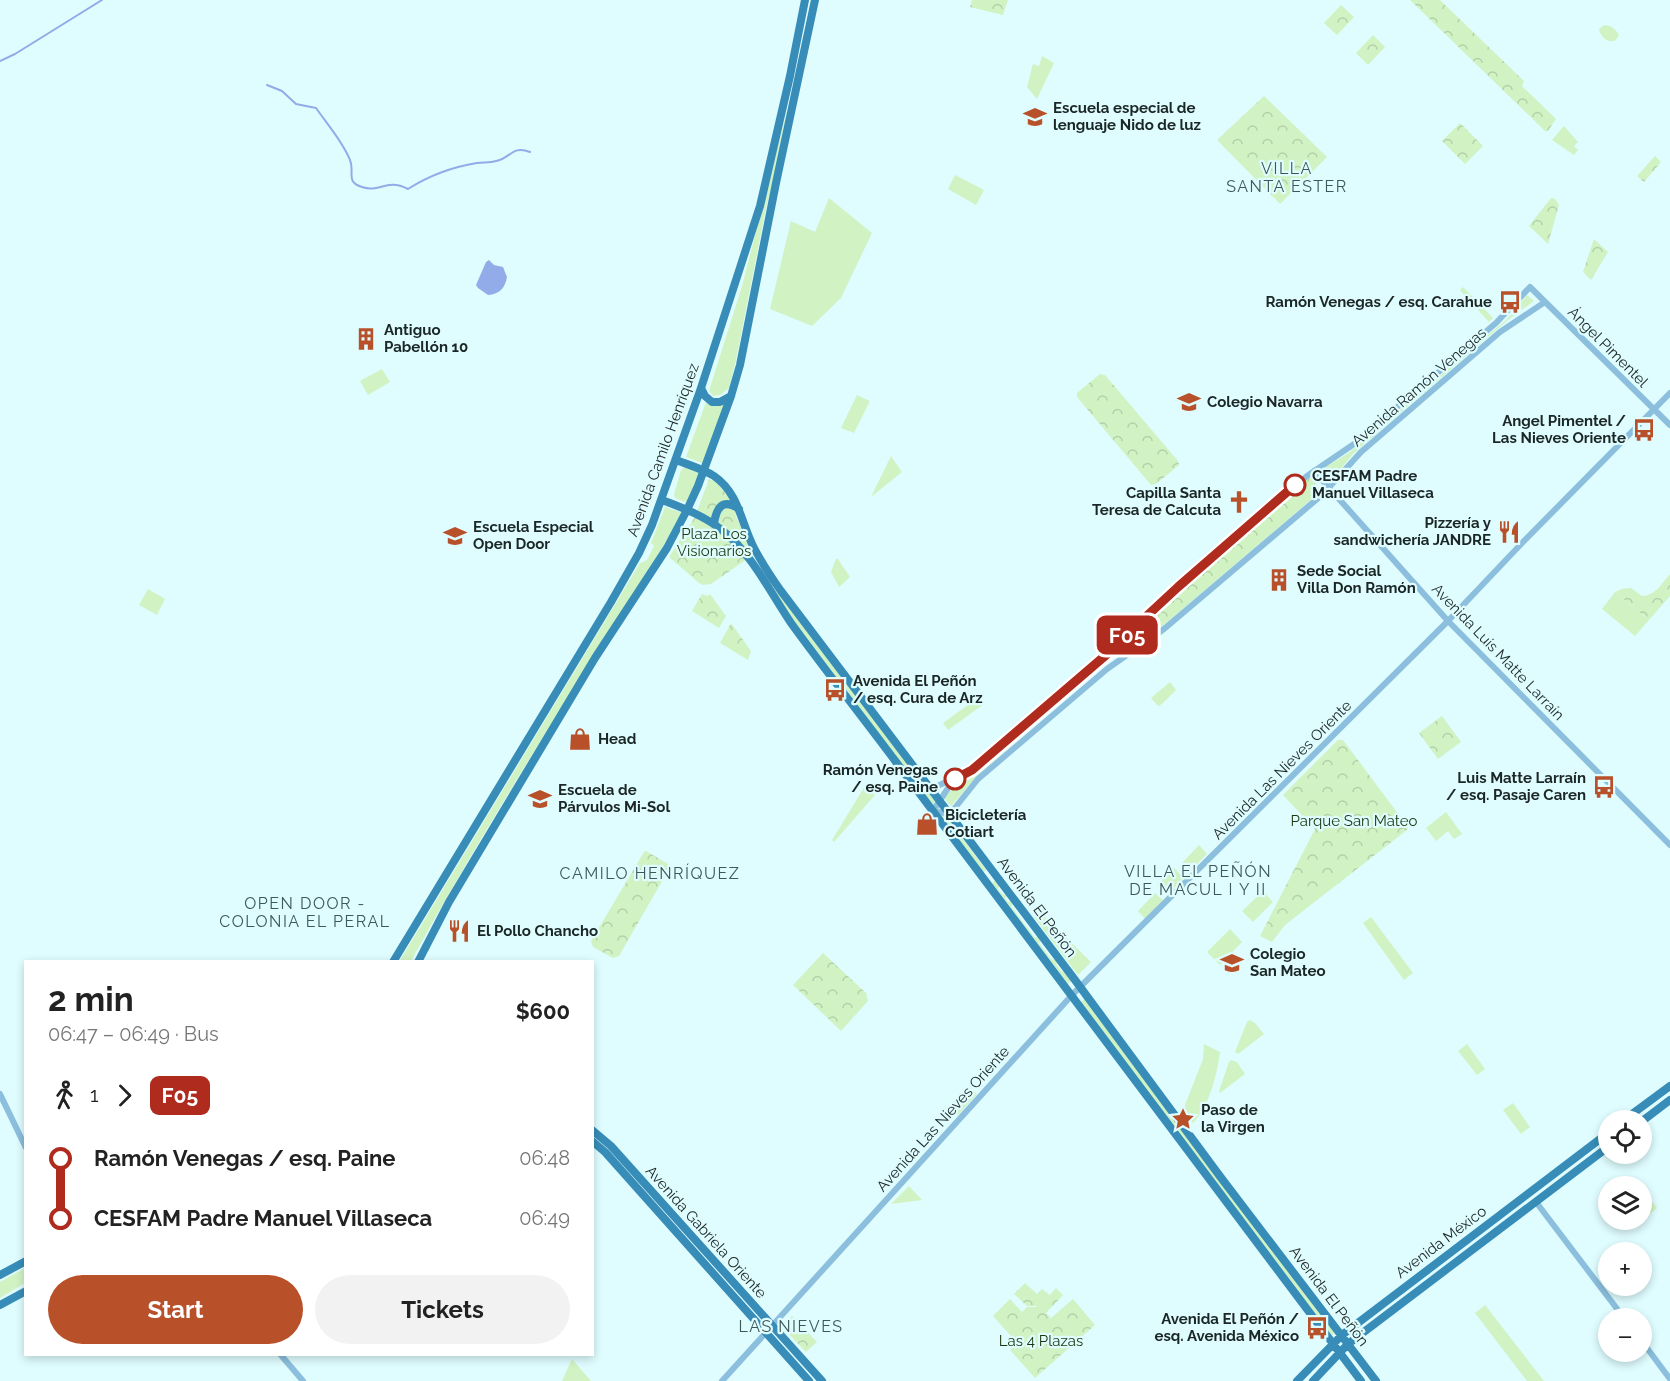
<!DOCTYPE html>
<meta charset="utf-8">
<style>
:root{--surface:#fff;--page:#f2f2f2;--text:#222;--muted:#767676;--accent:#b8512a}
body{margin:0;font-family:Raleway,sans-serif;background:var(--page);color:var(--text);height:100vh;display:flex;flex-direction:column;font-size:22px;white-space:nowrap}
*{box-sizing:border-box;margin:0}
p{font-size:20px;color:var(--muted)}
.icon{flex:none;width:33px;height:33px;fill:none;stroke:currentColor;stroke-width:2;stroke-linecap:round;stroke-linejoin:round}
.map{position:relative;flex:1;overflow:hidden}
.drawer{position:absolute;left:24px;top:960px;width:570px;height:396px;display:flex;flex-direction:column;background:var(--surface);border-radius:0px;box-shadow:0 3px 9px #0003}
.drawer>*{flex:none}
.badge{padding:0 12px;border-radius:9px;font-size:21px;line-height:39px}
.controls{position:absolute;left:1598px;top:1110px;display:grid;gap:12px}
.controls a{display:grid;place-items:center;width:54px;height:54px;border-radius:50%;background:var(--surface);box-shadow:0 3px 9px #0003;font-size:30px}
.map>.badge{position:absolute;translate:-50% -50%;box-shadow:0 0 0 3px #fff}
.legs{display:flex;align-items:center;gap:9px;height:66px;padding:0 24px;font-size:20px}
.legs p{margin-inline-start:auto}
.summary{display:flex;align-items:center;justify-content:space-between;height:102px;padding:0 24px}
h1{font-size:33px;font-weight:700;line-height:45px}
.primary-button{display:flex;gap:12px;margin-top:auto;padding:12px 24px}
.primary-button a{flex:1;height:69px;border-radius:36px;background:var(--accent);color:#fff;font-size:24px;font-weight:700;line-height:69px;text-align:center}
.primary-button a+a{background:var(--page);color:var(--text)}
ul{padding:0 24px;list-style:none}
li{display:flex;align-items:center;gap:21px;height:60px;font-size:22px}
li i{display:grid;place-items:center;width:9px;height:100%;margin:0 8px;background:currentColor}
li i::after{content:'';width:15px;height:15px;margin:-8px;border:4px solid;border-radius:50%;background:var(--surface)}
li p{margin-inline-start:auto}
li:first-child i{background:linear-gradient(#0000 50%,currentColor 0)}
li:last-child i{background:linear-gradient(currentColor 50%,#0000 0)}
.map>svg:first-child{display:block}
</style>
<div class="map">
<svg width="1670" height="1381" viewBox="0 0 1670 1381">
<defs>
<pattern id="forest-crowns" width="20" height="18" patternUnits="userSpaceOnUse" patternTransform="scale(1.5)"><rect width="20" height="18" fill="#d1f3c4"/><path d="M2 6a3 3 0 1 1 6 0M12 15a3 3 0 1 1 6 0" fill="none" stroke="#b3d0a8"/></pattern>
</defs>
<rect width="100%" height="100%" fill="#dffcfe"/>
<!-- grass -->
<path fill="#d1f3c4" d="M1604,25C1610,25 1616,29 1619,35L1616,40C1609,44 1600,37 1599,29Z
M1042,56L1054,63L1037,99L1027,87L1033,64L1039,66Z
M788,107L782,146L766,208L736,360L729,388L720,395L713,396L709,391L742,286Z
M1564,126L1578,142L1574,146L1578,150L1574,155L1552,140Z
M955,175L984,190L976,205L948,189Z
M829,198L872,233L841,298L812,326L770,309L791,221L815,232Z
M1463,287L1493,318L1489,322L1460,290Z
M1527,295L1534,301L1508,320L1353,454L1331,481L1321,470L1350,452L1507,319Z
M382,369L390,382L368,395L360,381Z
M857,395L870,401L854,433L841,428Z
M706,402C714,408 719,406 728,402L705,464L686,457Z
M891,456L902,472L871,497Z
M685,467L698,469L700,475L689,500L684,502L675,498L674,494L681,470Z
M665,507L683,513C659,555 633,593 608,633C540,741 472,850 411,961L399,962L640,563L647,560L654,546L651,543Z
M836,559H838L850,577L839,587L831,572Z
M768,577L986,870L983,872L780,602Z
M148,589L165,599L157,615L139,605Z
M1615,592L1649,620L1635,636L1602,609Z
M1113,657L980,773L951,806L944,798L962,778L978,770L1110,658Z
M1170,682L1176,690L1162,704L1158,706L1151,698Z
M979,697L984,704L948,730L943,723Z
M865,786L875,795L834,842L832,840Z
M1446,812L1462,834L1454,839L1448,831L1436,841L1426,828Z
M1199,845L1207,854L1189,872L1181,864Z
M1174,868L1184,878L1167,895L1157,885Z
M996,879L1000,885L998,889L1003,895L1005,894L1007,896L1005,898L1008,902L1011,901L1013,904L1011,906L1035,938L1038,936L1041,940L1039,943L1052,960L1055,959L1058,963L1056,964L1062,972L1065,971L1072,980L1068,984L992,883Z
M1263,891L1273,902L1253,922L1242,911Z
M1155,893L1163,900L1145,919L1138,911Z
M1040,912L1091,962L1078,975L1034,917Z
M1371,917L1413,973L1404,980L1363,923Z
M1230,929L1242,942L1220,965L1207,952Z
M1085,998L1334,1332L1333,1335H1330L1136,1079L1081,1002Z
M1250,1020L1255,1023L1264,1034L1238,1054L1235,1052L1247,1022Z
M1204,1044L1220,1052C1217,1074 1209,1108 1193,1123L1183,1110L1203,1059Z
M1467,1044L1485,1069L1477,1075L1458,1051Z
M1231,1060L1237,1062L1245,1074L1220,1093L1219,1091L1229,1062Z
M968,1086L977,1094L958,1115L949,1106Z
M1513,1103L1530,1127L1521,1134L1503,1110Z
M1640,1185L1657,1208L1646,1217L1641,1211V1186H1637Z
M909,1186L922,1200L891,1204Z
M25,1268V1283L0,1298V1282Z
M1485,1305L1544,1381H1527L1475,1313Z
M572,1359L591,1381H562Z"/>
<!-- forest -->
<path fill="url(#forest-crowns)" d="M972,0H1008L1003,15L970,7Z
M1410,0H1440L1524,81L1522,86L1556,119L1548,131H1545Z
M1341,5L1354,17L1337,35L1324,23Z
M1373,35L1385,47L1368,65L1356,53Z
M1264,96L1327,157L1280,204L1217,140Z
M1460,123L1483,146L1465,164L1442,141Z
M1655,156L1661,162L1644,182L1637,176Z
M1551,198L1555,199L1559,205L1548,244L1529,226Z
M1594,239L1608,252L1591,280L1583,272Z
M1100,374L1105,375L1178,461L1179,465L1156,484L1151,485L1077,397V393Z
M1311,478L1321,490L1319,493L1159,629L1126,651H1121L1122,646L1147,617L1307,479Z
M709,479L716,482L732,500L736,516L753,555L711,584L703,585L699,583L669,557L695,517Z
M1670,574V596L1649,620L1615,592L1622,589L1631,588L1642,596C1655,596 1662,583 1670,574Z
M702,594L708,596L710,594L726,616L719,628L692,611Z
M731,623L751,651L748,660L720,643Z
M1442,716L1461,742L1438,759L1419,733Z
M1338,740H1343L1408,827L1407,830L1285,925L1272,942L1260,936L1315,829L1283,795Z
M646,851L668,864L669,869L619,956L613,958L593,947L591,941L644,852Z
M823,953L866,993L868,1001L841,1031L793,985Z
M1025,1283L1037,1294L1042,1289L1050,1295L1056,1288L1063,1295L1046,1313L1051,1318L1073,1299L1095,1325L1035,1378L1010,1350L1017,1343L993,1316L1010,1299L1022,1312L1027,1307H1039L1034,1306H1027L1014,1294Z
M792,1316L817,1342L806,1352L784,1329L783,1325Z"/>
<!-- water -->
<path fill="#91ace8" d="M489,260L494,265L503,267L507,277C505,288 500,294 488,295L478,288L476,285L486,262Z"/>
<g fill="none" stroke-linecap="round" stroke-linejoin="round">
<!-- stream -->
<path stroke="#91ace8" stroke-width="2" d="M0,61L15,54L102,0
M267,85L282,91L296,104L316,108C328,125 343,142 350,160C355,172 345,182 362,187C380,193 386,178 408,189C430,175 452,167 477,163C484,162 490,163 496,161C511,158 512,145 530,152"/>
<!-- minor -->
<path stroke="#8bbfdd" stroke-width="6" d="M1314,471L1448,621L1670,845
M952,782L933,811L950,814L978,779L1107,669L1164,629L1323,494L1361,452L1500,332L1545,302
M931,789L972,770L1113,649L1137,625L1178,587L1262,513L1307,476L1354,444L1496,323L1530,287L1670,425
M0,1094L26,1148
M1536,1202L1624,1318
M1641,1340L1670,1379
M280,1354L303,1381
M722,1381L1072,995L1448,621L1523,542L1670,393"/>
<!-- major -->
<path stroke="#378db8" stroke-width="8" d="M701,388L705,396L712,402H720L731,396
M676,460C689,465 703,469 714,476C739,493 741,523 754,548C762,563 771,577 781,591L1075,980L1219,1175L1376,1381
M662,500C683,508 705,516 723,531C752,554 770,592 791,623C825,670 861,715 896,762L1361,1381
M714,524C716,509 722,497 739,509
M393,962L611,602L639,553L652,525L701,388L760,206L790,76L805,0
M418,962L449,902L595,658L667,548L687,510L698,486L731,396L740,365L776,183L815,0
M1624,1120L1670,1086
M1641,1122L1670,1100
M592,1130L611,1146L822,1381
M592,1141L605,1152L809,1381
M0,1275L26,1261
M0,1305L26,1291
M1297,1381L1342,1335L1608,1133
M1313,1381L1348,1344L1608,1147"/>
</g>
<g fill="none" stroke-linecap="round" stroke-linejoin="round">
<!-- line-1 casing -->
<g stroke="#fff" stroke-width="14">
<path id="line-1" d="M955,779L972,770L1113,649L1137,625L1178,587L1295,485"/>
</g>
<!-- line-1 -->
<use href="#line-1" stroke="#af2b1e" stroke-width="9"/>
</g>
<!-- icons -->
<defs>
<g id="school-bare" transform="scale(1.8)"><path d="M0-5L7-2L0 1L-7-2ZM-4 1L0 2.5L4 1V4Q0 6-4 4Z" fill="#b8512a" stroke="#dffcfe" stroke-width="2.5" paint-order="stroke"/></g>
<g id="bus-bare" transform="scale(1.8)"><path d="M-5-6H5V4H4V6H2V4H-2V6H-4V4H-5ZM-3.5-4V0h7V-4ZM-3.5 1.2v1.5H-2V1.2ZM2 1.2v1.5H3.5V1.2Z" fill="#b8512a" stroke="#dffcfe" stroke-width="2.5" paint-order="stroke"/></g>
<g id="building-bare" transform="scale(1.8)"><path d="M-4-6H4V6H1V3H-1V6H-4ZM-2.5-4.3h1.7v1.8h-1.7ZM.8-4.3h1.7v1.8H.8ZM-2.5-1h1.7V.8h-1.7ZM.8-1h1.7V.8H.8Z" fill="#b8512a" stroke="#dffcfe" stroke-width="2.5" paint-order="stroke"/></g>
<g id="church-bare" transform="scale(1.8)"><path d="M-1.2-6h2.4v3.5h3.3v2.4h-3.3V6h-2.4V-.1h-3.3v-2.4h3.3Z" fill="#b8512a" stroke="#dffcfe" stroke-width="2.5" paint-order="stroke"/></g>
<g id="restaurant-bare" transform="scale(1.8)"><path d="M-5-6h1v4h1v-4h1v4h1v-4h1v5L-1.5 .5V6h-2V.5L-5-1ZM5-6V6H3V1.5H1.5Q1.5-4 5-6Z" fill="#b8512a" stroke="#dffcfe" stroke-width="2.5" paint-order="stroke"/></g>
<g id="shop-bare" transform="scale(1.8)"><path d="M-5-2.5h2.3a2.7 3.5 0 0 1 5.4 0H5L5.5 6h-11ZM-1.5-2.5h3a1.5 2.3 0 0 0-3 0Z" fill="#b8512a" stroke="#dffcfe" stroke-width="2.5" paint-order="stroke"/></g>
<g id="sight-bare" transform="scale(1.8)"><path d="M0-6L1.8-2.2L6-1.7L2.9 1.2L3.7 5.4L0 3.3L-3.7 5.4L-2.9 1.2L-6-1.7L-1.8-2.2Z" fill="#b8512a" stroke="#dffcfe" stroke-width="2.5" paint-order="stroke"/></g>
</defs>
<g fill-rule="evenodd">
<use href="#school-bare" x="1035" y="117"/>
<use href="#bus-bare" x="1510" y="302"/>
<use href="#building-bare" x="366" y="339"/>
<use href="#school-bare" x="1189" y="402"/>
<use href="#bus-bare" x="1644" y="430"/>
<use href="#church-bare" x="1239" y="502"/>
<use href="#restaurant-bare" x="1509" y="532"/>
<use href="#school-bare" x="455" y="536"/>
<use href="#building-bare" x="1279" y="580"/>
<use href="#bus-bare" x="835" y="690"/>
<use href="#shop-bare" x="580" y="739"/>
<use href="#bus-bare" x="1604" y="787"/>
<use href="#school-bare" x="540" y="799"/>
<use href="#shop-bare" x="927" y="824"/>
<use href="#restaurant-bare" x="459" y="931"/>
<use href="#school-bare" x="1232" y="963"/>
<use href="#sight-bare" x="1183" y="1119"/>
<use href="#bus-bare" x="1317" y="1328"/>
</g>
<!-- markers -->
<g fill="#fff" stroke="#af2b1e" stroke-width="3">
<circle cx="1295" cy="485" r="10"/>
<circle cx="955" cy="779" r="10"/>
</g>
<g text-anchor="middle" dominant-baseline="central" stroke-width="4.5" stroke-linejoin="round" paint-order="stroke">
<!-- poi labels -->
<g font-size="15" font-weight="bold" fill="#1b2626" stroke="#dffcfe" text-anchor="start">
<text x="1053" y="108">Escuela especial de<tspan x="1053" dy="17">lenguaje Nido de luz</tspan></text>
<text x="1492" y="302" text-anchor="end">Ramón Venegas / esq. Carahue</text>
<text x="384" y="330">Antiguo<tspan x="384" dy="17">Pabellón 10</tspan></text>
<text x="1207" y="402">Colegio Navarra</text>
<text x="1626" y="421" text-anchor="end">Angel Pimentel /<tspan x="1626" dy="17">Las Nieves Oriente</tspan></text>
<text x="1221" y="493" text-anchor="end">Capilla Santa<tspan x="1221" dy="17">Teresa de Calcuta</tspan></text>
<text x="1491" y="523" text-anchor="end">Pizzería y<tspan x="1491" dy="17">sandwichería JANDRE</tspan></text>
<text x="473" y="527">Escuela Especial<tspan x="473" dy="17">Open Door</tspan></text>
<text x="1297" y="571">Sede Social<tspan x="1297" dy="17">Villa Don Ramón</tspan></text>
<text x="853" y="681">Avenida El Peñón<tspan x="853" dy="17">/ esq. Cura de Arz</tspan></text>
<text x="598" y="739">Head</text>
<text x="1586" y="778" text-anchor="end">Luis Matte Larraín<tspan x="1586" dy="17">/ esq. Pasaje Caren</tspan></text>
<text x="558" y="790">Escuela de<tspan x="558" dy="17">Párvulos Mi-Sol</tspan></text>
<text x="945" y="815">Bicicletería<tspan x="945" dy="17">Cotiart</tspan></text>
<text x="477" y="931">El Pollo Chancho</text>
<text x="1250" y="954">Colegio<tspan x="1250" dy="17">San Mateo</tspan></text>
<text x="1201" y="1110">Paso de<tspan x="1201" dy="17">la Virgen</tspan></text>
<text x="1299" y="1319" text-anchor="end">Avenida El Peñón /<tspan x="1299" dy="17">esq. Avenida México</tspan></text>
</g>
<!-- street labels -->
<g font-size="15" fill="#1b2626" stroke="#dffcfe">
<text transform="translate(1608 347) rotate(45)">Ángel Pimentel</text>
<text transform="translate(1419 387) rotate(-41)">Avenida Ramón Venegas</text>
<text transform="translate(663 450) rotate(-70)">Avenida Camilo Henríquez</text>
<text transform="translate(1498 652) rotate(46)">Avenida Luis Matte Larraín</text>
<text transform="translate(1282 770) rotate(-45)">Avenida Las Nieves Oriente</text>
<text transform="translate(1037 907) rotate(53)">Avenida El Peñón</text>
<text transform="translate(943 1119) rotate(-48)">Avenida Las Nieves Oriente</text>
<text transform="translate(706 1232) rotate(48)">Avenida Gabriela Oriente</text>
<text transform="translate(1441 1242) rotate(-37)">Avenida México</text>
<text transform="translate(1329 1296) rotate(53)">Avenida El Peñón</text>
</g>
<!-- stop labels -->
<g font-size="15" font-weight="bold" fill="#1b2626" stroke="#dffcfe" text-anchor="start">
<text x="1312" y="476">CESFAM Padre<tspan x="1312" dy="17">Manuel Villaseca</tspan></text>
<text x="938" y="770" text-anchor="end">Ramón Venegas<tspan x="938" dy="17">/ esq. Paine</tspan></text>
</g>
<!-- park labels -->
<g font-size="15" fill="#1d380f" stroke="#dffcfe">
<text x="714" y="534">Plaza Los<tspan x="714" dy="17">Visionarios</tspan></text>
<text x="1354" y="821">Parque San Mateo</text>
<text x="1041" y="1341">Las 4 Plazas</text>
</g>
<!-- neighbourhood labels -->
<g font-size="16" letter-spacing="1.5" fill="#3e5759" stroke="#dffcfe">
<text x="1287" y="168">VILLA<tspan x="1287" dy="18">SANTA ESTER</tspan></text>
<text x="1198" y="871">VILLA EL PEÑÓN<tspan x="1198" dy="18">DE MACUL I Y II</tspan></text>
<text x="650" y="873">CAMILO HENRÍQUEZ</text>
<text x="305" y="903">OPEN DOOR -<tspan x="305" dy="18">COLONIA EL PERAL</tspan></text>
<text x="791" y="1326">LAS NIEVES</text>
</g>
</g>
</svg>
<div class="controls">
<a><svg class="icon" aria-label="locate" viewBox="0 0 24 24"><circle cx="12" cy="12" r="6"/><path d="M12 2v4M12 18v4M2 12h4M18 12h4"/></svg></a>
<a><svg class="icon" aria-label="layers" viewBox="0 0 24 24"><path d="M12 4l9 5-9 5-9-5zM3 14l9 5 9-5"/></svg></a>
<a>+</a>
<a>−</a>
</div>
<b class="badge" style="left:1127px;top:635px;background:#af2b1e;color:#fff">F05</b>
<section class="drawer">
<div class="summary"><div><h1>2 min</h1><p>06:47 – 06:49 · Bus</p></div><b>$600</b></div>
<div class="legs"><svg class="icon" aria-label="walk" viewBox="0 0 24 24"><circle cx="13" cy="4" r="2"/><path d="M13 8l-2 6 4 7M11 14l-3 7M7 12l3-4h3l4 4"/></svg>1<svg class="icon" aria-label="forward" viewBox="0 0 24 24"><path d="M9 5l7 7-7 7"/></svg><b class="badge" style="background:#af2b1e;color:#fff">F05</b></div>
<ul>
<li><i style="color:#af2b1e"></i><b>Ramón Venegas / esq. Paine</b><p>06:48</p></li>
<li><i style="color:#af2b1e"></i><b>CESFAM Padre Manuel Villaseca</b><p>06:49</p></li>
</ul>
<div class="primary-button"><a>Start</a><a>Tickets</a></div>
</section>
</div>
